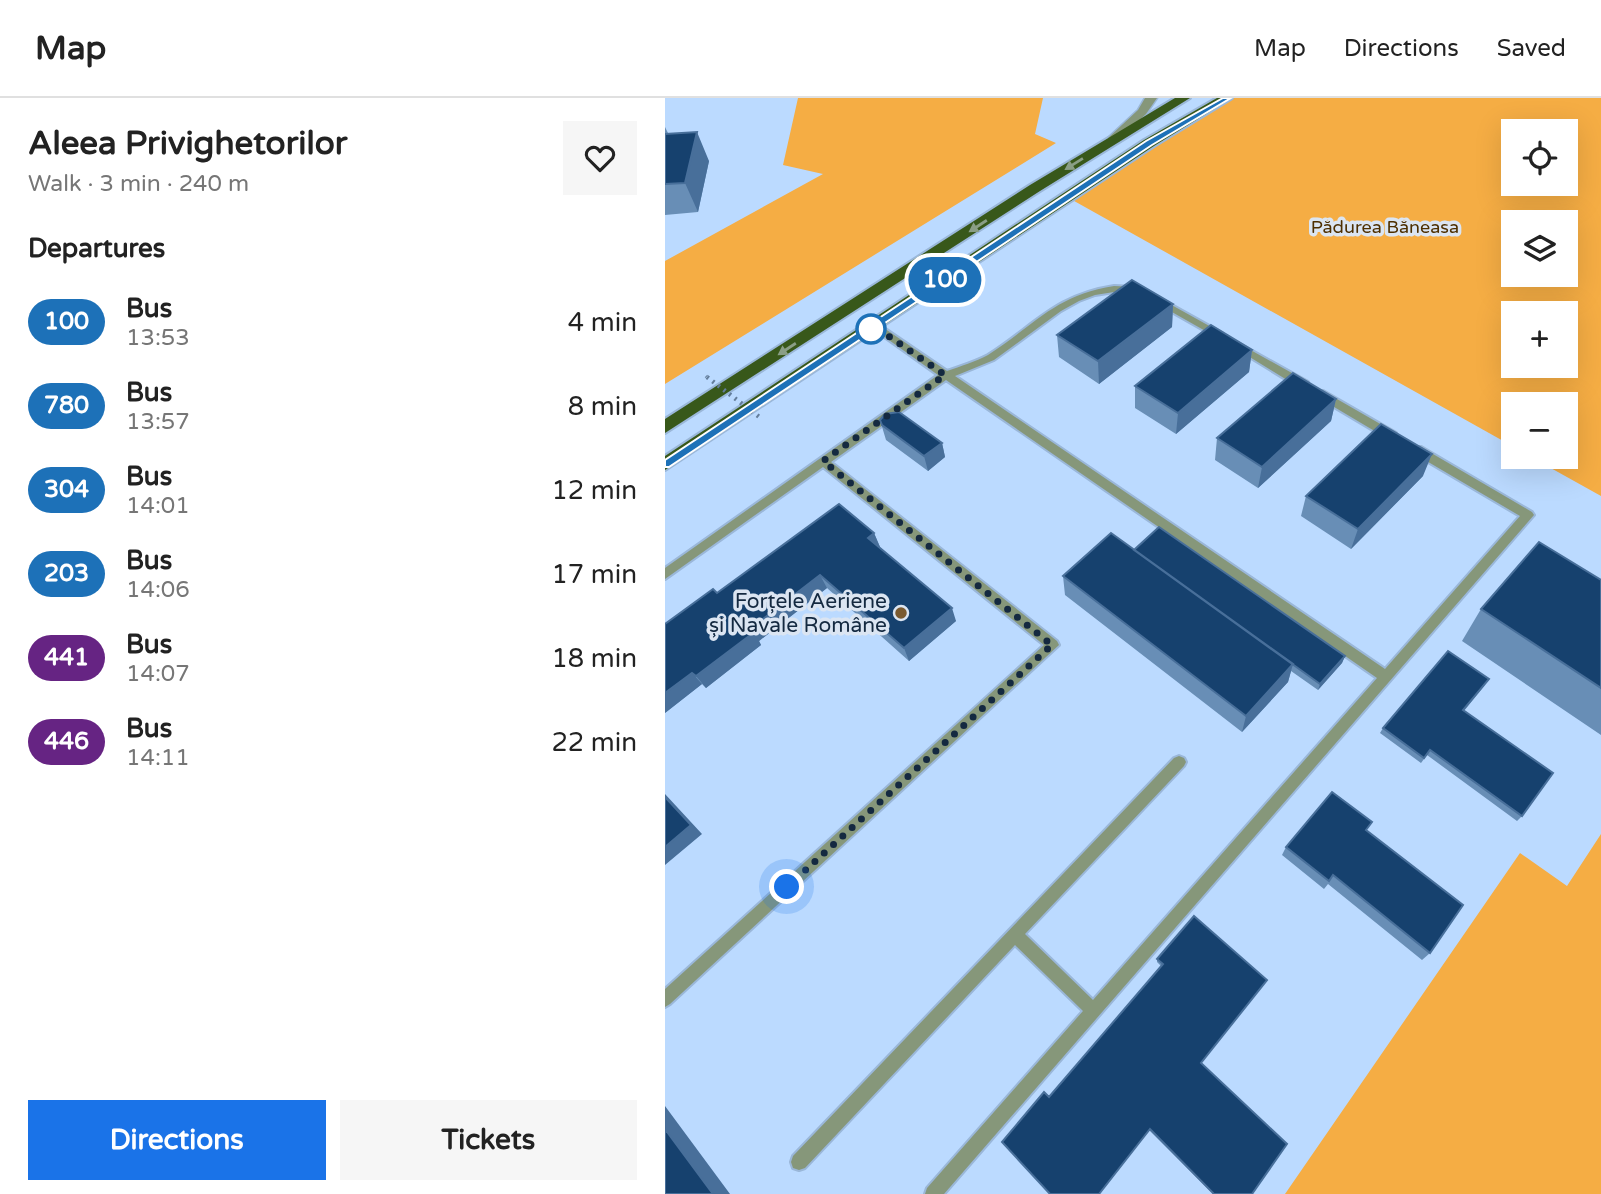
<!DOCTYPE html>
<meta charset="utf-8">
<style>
:root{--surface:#fff;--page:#f6f6f6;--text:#222;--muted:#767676;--line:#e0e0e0;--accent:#1a73e8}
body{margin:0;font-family:"Varela Round",sans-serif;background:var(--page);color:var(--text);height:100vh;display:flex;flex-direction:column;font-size:26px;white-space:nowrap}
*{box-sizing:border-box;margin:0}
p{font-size:23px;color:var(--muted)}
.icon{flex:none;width:38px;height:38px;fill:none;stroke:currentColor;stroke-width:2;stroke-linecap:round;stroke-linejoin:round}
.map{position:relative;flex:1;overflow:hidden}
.sheet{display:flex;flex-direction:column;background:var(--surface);width:665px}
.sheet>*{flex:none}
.badge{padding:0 14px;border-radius:23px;font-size:24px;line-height:46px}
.fabs{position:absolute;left:836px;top:21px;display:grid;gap:14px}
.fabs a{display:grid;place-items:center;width:77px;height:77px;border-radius:0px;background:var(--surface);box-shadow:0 7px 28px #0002;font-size:35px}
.you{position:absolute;width:35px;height:35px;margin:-18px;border:5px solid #fff;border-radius:50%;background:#1a73e8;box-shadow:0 0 0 10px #1a73e833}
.map>.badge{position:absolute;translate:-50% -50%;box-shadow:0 0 0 4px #fff}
h2{padding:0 28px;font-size:26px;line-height:63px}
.round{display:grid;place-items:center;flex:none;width:74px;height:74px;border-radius:0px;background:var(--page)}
.summary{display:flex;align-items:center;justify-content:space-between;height:119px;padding:0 28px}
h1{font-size:33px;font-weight:700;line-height:52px}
.action{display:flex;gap:14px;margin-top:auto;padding:14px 28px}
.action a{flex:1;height:80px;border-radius:0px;background:var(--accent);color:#fff;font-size:28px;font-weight:700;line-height:80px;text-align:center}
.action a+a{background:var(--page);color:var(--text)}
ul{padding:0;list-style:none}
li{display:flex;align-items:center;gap:21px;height:84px;padding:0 28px}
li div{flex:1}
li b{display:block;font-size:26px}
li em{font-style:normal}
li .badge{min-width:77px;font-weight:700;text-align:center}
header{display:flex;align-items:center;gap:42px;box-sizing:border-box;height:98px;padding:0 35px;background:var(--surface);border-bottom:2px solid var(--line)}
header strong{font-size:33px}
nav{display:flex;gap:38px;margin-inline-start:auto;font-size:24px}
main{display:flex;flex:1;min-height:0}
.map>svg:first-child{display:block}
</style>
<header>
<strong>Map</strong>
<nav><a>Map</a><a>Directions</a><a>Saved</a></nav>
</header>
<main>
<section class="sheet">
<div class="summary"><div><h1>Aleea Privighetorilor</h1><p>Walk · 3 min · 240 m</p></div><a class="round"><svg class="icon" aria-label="heart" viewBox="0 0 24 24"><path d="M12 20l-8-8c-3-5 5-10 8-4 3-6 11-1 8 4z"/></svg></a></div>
<h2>Departures</h2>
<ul>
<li><span class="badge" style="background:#1d71b8;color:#fff">100</span><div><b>Bus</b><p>13:53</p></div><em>4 min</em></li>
<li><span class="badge" style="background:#1d71b8;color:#fff">780</span><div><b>Bus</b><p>13:57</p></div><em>8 min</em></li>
<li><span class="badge" style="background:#1d71b8;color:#fff">304</span><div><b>Bus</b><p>14:01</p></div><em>12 min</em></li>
<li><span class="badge" style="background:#1d71b8;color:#fff">203</span><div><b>Bus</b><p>14:06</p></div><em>17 min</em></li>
<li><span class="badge" style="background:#662483;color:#fff">441</span><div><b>Bus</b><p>14:07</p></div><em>18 min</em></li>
<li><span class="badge" style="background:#662483;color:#fff">446</span><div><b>Bus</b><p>14:11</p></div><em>22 min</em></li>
</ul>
<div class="action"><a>Directions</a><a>Tickets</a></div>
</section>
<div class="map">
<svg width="936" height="1096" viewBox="0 0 936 1096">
<rect width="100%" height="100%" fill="#bbdaff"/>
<!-- green -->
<path fill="#f5ad44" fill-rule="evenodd" d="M133,0H378L370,36L391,45L0,286V163L158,76L118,67Z
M564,0H936V398L866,359H901V306H849V349L402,99ZM849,33H901V86H849ZM849,124H901V177H849ZM849,215H901V268H849Z
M936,736V1096H620L855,755L902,788Z"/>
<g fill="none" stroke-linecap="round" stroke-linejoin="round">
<!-- service casing -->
<g stroke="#9ab7d9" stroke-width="4">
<path id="service" d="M449,188L472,189L477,192L472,195L449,194L430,197L414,203L396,213L329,262L290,278L720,571L855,418L748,355L747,352L748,349H756L867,414L869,417L279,1096H260L262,1090L418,913L350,847L140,1070L134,1072L128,1070L126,1064L128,1058L509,660L514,658L519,660L521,664L519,668L360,836L428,902L712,580L281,282L166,364L392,543L394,547L5,906L0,909V891L379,547L158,369L0,481V470L273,277L207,230V226H213L282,273C296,268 310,264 323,257C370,227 390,197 449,188Z
M494,200L557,235L559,237L554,240L551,239L491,205V201Z
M573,245L643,284V290H635L570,250L568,248Z
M658,293L731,335L732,338L731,341H723L654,300V294Z"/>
</g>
<!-- tertiary casing -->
<g stroke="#9ab7d9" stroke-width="3">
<path id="tertiary" d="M480,0H492L481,16L451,44H443V40L473,12Z"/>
</g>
<!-- trunk casing -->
<g stroke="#9ab7d9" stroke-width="4">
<path id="trunk" d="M510,0H525L375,93L0,335V321L365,87Z
M552,0H567L489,48L0,372V358L479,42Z"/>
</g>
<!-- service -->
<use href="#service" fill="#86977a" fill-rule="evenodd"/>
<!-- tertiary -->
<use href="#tertiary" fill="#86977a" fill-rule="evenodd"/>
<!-- trunk -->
<use href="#trunk" fill="#38581a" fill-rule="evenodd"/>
<!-- path-bridge-far1 -->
<path stroke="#647e9c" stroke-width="3.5" stroke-dasharray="1 3.5" stroke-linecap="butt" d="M41,278L44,281"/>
<!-- path-bridge -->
<path stroke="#647e9c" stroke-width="4.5" stroke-dasharray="2 5" stroke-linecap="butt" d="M42,279L97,321"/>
</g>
<!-- wall -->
<path fill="#688eb6" d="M0,29L3,35L44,63L33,114L0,117Z
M508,206L507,229L434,286L394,259L392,237Z
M587,252L584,274L511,336L470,310V288Z
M671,301L666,323L593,390L550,362L552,340Z
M215,322L277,345L280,359L263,373L221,342Z
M758,378L686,451L636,418L641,398Z
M209,435L215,449L214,450L291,523L244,563L162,490L94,543L96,547L41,590L37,586L0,615L52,495Z
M469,452L680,558L677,565L653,592L626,573L623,584L577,634L400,497L398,478Z
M936,482V637L797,543L816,511Z
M820,587L799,613L857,718L852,723L762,657L756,665L715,635L718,630Z
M702,733L765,855L757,862L663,786L659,791L617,757L621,749Z
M529,818L537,965L587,1096H548L484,1032L496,868L492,864V861Z"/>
<!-- shaded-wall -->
<path fill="#486f9a" d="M32,34L44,63L33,114L20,85Z
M508,206L507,229L434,286L433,263Z
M587,252L584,274L511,336L513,315Z
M671,301L666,323L593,390L597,369Z
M277,345L280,359L263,373L259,358Z
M767,356L758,378L686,451L693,431Z
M209,435L215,449L208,454L203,440Z
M155,477L162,490L94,543L96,547L41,590L31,578L85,531Z
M287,510L291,523L244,563L239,550Z
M680,558L677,565L653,592L655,586Z
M628,566L623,584L577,634L581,618Z
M27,575L37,586L0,615V595Z
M0,696L37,736L0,767Z
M0,1008L65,1096H48L0,1031Z"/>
<!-- building -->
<path fill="#16416e" stroke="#486f9a" stroke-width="2" d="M32,34L20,85L0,86V36Z
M467,182L508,206L433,263L392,237Z
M546,227L587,252L513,315L470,288Z
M628,275L671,301L597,369L552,340Z
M234,314L277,345L259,358L217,327L215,322L220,316Z
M716,326L767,356L693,431L641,398Z
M174,406L209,435L203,440L287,510L239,550L155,477L85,531L88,535L31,578L27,575L0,595V526L48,491L52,495Z
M494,429L680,558L655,586L469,452Z
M446,435L628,566L581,618L398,478Z
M874,444L936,482V590L816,511Z
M783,553L824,581L798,612L888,675L857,718L765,652L759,660L718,630Z
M667,694L707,724L701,732L798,807L765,855L668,777L664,783L621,749Z
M0,699L26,727L0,749Z
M529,818L602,882L536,965L622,1046L587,1096H549L485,1031L434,1096H385L337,1044L379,994L384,999L498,866L492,861Z
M0,1031L48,1096H0Z"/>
<!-- one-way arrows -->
<defs><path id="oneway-solid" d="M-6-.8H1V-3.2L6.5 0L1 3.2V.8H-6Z" transform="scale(1.75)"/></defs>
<g fill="#8a9e86">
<use href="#oneway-solid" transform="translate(409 66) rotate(148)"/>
<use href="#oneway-solid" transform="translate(313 128) rotate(147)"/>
<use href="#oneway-solid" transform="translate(122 251) rotate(147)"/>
</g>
<!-- line -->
<path fill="#1d71b8" stroke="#fff" stroke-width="2" d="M558,0H566L487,47L4,369H0V362L481,43Z"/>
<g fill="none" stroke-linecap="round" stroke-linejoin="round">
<!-- walk -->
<path stroke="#142940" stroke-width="7" stroke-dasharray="0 12.6" d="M122,789L387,547L158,363L280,277L209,228L206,231"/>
</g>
<!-- markers -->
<circle fill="#fff" stroke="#1d71b8" stroke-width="3.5" cx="206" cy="231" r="14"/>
<circle fill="#7a5a30" stroke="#dbe5f2" stroke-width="2.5" cx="236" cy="515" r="7"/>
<g text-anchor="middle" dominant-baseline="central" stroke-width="7" stroke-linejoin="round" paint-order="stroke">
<!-- far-park labels -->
<g font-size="18" fill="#4d2f00" stroke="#dbe5f2">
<text x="720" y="129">Pădurea Băneasa</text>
</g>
<!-- poi labels -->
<g font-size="21" fill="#142940" stroke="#dbe5f2" text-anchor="end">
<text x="222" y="503">Forțele Aeriene<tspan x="222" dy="24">și Navale Române</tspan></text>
</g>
</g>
</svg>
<div class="fabs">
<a><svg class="icon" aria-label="locate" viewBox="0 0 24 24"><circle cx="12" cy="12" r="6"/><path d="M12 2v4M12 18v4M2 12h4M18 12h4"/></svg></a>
<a><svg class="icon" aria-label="layers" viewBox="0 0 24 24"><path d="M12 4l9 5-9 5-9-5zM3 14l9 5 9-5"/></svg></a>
<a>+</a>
<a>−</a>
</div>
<div class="you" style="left:122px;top:789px"></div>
<b class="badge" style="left:280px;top:182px;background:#1d71b8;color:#fff">100</b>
</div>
</main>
